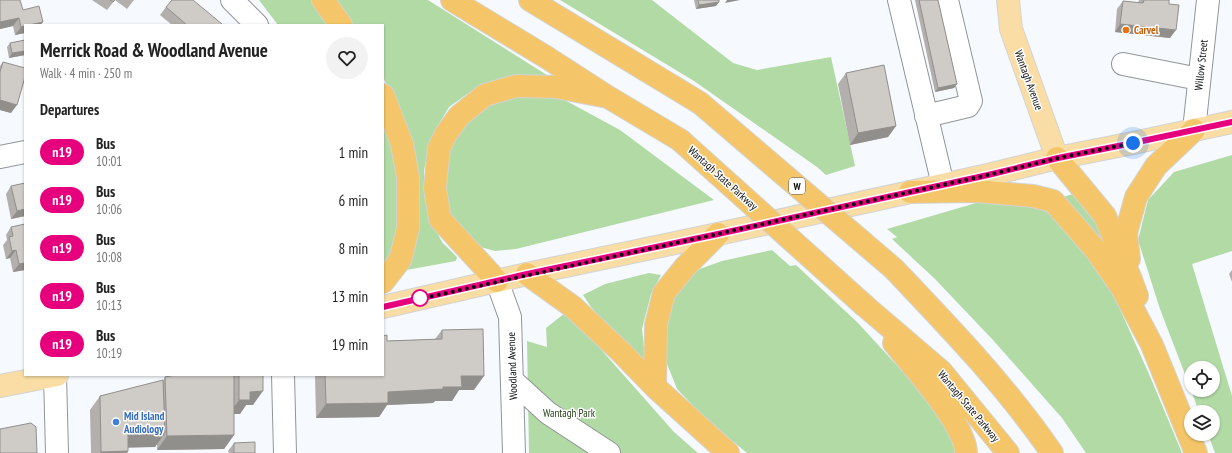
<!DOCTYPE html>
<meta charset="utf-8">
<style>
:root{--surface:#fff;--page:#f2f2f2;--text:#222;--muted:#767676}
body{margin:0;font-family:"PT Sans Narrow",sans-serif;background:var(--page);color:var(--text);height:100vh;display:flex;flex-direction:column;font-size:15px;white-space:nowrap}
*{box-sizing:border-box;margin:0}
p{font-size:13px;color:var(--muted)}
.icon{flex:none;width:22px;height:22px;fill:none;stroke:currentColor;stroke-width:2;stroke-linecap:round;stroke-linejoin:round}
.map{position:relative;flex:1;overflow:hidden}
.drawer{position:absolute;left:24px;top:24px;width:360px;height:352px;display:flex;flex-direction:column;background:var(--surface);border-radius:0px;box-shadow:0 1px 3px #0004}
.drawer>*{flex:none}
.badge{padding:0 8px;border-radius:13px;font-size:14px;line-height:26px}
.tools{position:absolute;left:1184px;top:361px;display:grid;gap:8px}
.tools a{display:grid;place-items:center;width:36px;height:36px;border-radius:50%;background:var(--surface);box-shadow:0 1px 3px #0004;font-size:20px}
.you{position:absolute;width:20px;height:20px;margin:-10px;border:3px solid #fff;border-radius:50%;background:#1a73e8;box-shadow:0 0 0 6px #1a73e833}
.map>.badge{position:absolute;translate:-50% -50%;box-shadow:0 0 0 2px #fff}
h2{padding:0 16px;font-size:15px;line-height:36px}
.round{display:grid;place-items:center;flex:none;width:42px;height:42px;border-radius:21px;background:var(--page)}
.overview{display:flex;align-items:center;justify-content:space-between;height:68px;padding:0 16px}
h1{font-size:19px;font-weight:700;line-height:30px}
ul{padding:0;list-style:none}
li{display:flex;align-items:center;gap:12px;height:48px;padding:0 16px}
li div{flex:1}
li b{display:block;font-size:15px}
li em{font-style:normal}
li .badge{min-width:44px;font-weight:700;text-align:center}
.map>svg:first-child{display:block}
</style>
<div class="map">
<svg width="1232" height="453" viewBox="0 0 1232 453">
<rect width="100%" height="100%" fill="#f6fafe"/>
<!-- green -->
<path fill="#b2daa5" d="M259,0H312L335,25H278Z
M333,0H428L550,77L477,87L449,107L433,134L424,170V194L429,217L442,242L457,257L456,261L401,271L399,110L383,77V25H353Z
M560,0H652L733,63L757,70L831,57L855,166L826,175L817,167L694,81Z
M528,91L561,98L620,130L714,200L516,249L495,251L473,245L452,223L444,198L450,140L490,98Z
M383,114L395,147L400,215L395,247L383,265Z
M1232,155V251L1192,264L1232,396V453H1215L1208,434H1213V412H1199L1191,390H1213V368H1191V390L1160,309L1138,240L1148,200L1174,172Z
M1079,192L1109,245L1108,249L1060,198Z
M1012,201L1048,212L1087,244L1114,296L1149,374L1182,453H1086L1062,418L992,339L935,279L892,239L897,237L887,229L976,203Z
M772,250L790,266L796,265L858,323L946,419L953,438L955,453H747L708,421L677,389L662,351L667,307L694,271L722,261Z
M649,273L661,275L651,294L642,329L645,357L641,361L636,358L591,307L583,295L605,284Z
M565,313L582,328L674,432L698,453H529L527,341L547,347L546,328Z"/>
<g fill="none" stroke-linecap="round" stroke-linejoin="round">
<!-- minor casing -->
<g stroke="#919598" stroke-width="24">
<path id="minor" d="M232,0L257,25
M899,0L943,185
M1123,64L1199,79
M926,116L968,106L971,101L947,0
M1194,130L1208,0
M0,157L25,152
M497,281L510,317L514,453
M55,375L57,453
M283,375L285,453
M513,381L548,413L609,453"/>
</g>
<!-- major casing -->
<g stroke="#d3d3d3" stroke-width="24">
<path id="major" d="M1008,0L1011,29L1057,158
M383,307L527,274L718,234L988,175L1057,158L1133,143L1232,122
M0,386L57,375"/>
</g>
<!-- highway casing -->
<g stroke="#d3d3d3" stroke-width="24">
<path id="highway" d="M323,0L341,25
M452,0L546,57L608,97L680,140
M530,0L700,103
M383,95L402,144L408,177V228L403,249L400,260L383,282
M1057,158L1105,216L1130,277L1137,296
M910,192L976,191L1033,196L1053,201L1095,249L1122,288L1152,345L1196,453
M1129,259L1126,233L1136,197L1156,166L1194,130
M894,269C950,328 1006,386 1052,453
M527,274L573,307L621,352L655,387L728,453
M497,281L440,219L435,188L439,148L446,134L459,116L485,95L516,86L556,87L608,97
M865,306L941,371L1008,453
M894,343C913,367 966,425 966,453
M655,387L656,325L664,293L685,267L718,234"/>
</g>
<!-- minor -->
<use href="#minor" stroke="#fff" stroke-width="22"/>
<!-- major -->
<use href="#major" stroke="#f9dda5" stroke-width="22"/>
<!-- highway -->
<use href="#highway" stroke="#f5c669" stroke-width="22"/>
<!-- highway-bridge casing -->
<g stroke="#d3d3d3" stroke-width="24" stroke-linecap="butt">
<path id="highway-bridge" d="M700,103L894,269
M680,140L865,306"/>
</g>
<!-- highway-bridge -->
<use href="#highway-bridge" stroke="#f5c669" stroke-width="22"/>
</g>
<!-- wall -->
<path fill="#b2afac" d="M0,0L23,10L43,22L40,25H25V33L15,35L13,26L0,29Z
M92,0H115L107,10Z
M115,0H134L127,9Z
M694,0H719V2L716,6L696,9Z
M915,0H938L957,84L954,88L935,92Z
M1139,0H1169V4L1170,38L1115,32L1117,9L1123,1L1138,3Z
M166,7L221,25H172L160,15Z
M25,40V55L9,58L7,47L10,43Z
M3,62L11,113L0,110V66Z
M846,73L896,126L888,137L850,145L838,84Z
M25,183V216L11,219L6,194L11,186Z
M25,224V270L13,272L10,258L6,259L3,245L7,240L6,235L11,227Z
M1232,270V282L1229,274Z
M442,330L474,390H459L452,401H435L433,403L387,405L379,417L316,418L315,375H383L387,341L435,339Z
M175,375H263L253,405H246L240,414H234V435L224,449L157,450V444L155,447H128V451L127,453H91L90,410L100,396L163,381L165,377Z
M234,443L255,453H229L228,451Z"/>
<!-- shaded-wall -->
<path fill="#918f8c" d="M727,0H740L725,3Z
M719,2L716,6L696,9L699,5Z
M19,18L13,26L0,29V22Z
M43,22L40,25H29Z
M1120,24L1176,30L1170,38L1115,32Z
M25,26V33L15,35L21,27Z
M25,51V55L9,58L12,53Z
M957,84L954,88L935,92L938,88Z
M0,100L17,105L11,113L0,110Z
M896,126L888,137L850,145L858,133Z
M25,209V216L11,219L17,211Z
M16,250L10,258L6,259L12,251Z
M25,263V270L13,272L19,264Z
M461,376H484L474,390H459L452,401H435L433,403L387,405L379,417L316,418L326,404L388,392L443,387Z
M263,391L253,405H246L240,414H229L239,400L250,392Z
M165,433L155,447L118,448L128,434Z
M234,435L224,449L157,450L167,436Z
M128,451L127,453H100L101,452Z"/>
<!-- building -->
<path fill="#cfccc8" stroke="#918f8c" d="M0,0H20L23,10L39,6L43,22L29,25H25V26L21,27L19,18L0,22Z
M110,0H115L113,2Z
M172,0H193L222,24L221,25H187L166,7Z
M698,0H719V2L699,5Z
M919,0H938L957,84L938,88Z
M1144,0H1169V4L1179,5L1176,30L1120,24L1123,1L1143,3Z
M25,40V51L12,53L10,43Z
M3,62L25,68V77L17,105L0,100V72Z
M884,65L896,126L858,133L846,73Z
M25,183V209L17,211L11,186Z
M25,224V263L19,264L16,250L12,251L9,237L13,236L11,227Z
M483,329L484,376H461L462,387H443V389L388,392V403L326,404L325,375H383V336L387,335V341L442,339V330Z
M175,375H234V435L167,436L165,377Z
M239,375H263V391L250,392V400H239Z
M163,380L165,433L128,434V451L101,452L100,396Z
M31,423L36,427L37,453H0V429Z
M255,442V453H234V443Z"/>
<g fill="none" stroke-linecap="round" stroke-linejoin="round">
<!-- line casing -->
<g stroke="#fff" stroke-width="9">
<path id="line" d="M383,307L527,274L718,234L988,175L1058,158L1133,143L1232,122"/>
</g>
<!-- line -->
<use href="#line" stroke="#e6007e" stroke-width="6"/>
<!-- walk -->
<path stroke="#0b0c0d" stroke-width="4" stroke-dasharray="0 7.2" d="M420,298L419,299L988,175L1058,158L1133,143"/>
</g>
<!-- markers -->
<circle fill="#e8710a" stroke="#fff" stroke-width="1.5" cx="1126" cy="30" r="4"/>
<circle fill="#fff" stroke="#e6007e" stroke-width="2" cx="420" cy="298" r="8"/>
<circle fill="#3f7fe0" stroke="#fff" stroke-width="1.5" cx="116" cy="422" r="4"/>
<g text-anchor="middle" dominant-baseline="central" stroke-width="3" stroke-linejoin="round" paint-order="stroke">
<!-- shield labels -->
<rect fill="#fff" stroke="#545556" stroke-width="1" x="789" y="178" width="16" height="16" rx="3"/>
<g font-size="10" font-weight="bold" fill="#0b0c0d">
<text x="797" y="186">W</text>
</g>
<!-- food labels -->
<g font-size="11" font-weight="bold" fill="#c56008" stroke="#fff" text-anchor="start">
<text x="1134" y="30">Carvel</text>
</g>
<!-- street labels -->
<g font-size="11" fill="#0b0c0d" stroke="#fff">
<text transform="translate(1201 65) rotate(-84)">Willow Street</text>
<text transform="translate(1029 80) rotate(70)">Wantagh Avenue</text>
<text transform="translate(723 178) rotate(42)">Wantagh State Parkway</text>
<text transform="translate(512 366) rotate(-92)">Woodland Avenue</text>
<text transform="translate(969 406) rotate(50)">Wantagh State Parkway</text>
</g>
<!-- park labels -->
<g font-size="11" fill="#1f3f11" stroke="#fff">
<text x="569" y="413">Wantagh Park</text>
</g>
<!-- shop labels -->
<g font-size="11" font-weight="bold" fill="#366cbe" stroke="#fff" text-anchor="start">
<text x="124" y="416">Mid Island<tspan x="124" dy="13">Audiology</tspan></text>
</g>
</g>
</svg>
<div class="tools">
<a><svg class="icon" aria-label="locate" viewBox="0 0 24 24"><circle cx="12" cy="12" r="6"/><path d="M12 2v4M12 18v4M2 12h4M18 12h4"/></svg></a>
<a><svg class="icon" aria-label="layers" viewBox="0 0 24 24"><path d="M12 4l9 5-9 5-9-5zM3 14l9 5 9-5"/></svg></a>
</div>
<div class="you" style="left:1133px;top:143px"></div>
<section class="drawer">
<div class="overview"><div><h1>Merrick Road &amp; Woodland Avenue</h1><p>Walk · 4 min · 250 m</p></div><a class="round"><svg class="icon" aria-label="heart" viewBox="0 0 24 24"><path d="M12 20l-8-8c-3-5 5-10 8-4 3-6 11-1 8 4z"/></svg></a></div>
<h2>Departures</h2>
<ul>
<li><span class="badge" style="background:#e6007e;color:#fff">n19</span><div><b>Bus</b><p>10:01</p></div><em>1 min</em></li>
<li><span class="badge" style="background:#e6007e;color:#fff">n19</span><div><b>Bus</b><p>10:06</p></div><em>6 min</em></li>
<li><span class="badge" style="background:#e6007e;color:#fff">n19</span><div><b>Bus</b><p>10:08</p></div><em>8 min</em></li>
<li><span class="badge" style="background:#e6007e;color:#fff">n19</span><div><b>Bus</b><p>10:13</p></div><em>13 min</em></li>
<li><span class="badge" style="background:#e6007e;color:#fff">n19</span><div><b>Bus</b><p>10:19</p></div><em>19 min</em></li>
</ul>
</section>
</div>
